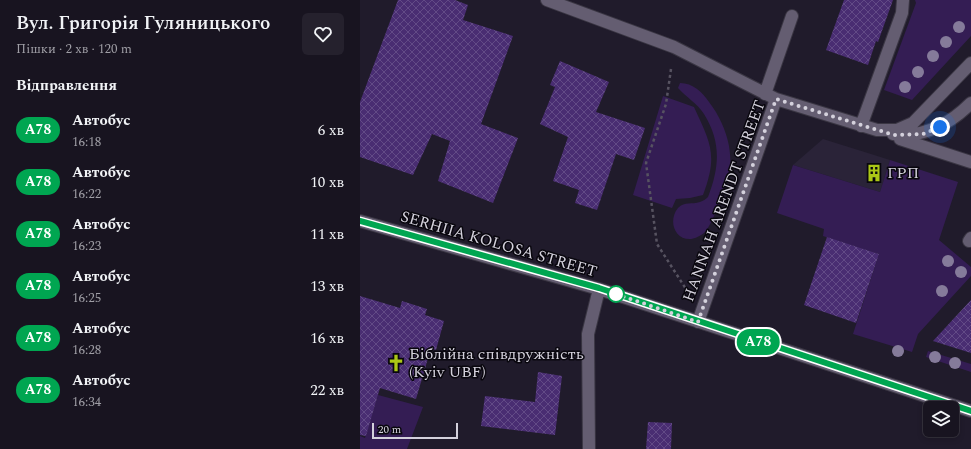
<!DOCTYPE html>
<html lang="uk">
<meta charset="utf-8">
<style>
:root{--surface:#181420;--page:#25212d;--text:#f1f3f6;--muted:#9f9ea5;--line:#36333e}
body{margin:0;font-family:Spectral,serif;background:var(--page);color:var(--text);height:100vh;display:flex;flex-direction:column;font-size:15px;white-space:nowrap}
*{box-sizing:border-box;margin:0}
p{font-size:13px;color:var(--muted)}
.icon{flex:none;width:22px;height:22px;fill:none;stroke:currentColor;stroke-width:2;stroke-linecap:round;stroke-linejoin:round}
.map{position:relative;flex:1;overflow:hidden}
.drawer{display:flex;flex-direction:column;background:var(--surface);width:360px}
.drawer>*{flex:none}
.badge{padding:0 8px;border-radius:13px;font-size:14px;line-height:26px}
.fabs{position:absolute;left:563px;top:401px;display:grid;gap:8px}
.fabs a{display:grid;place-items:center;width:36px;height:36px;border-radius:6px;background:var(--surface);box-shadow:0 2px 6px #0003,0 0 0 1px var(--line);font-size:20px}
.scale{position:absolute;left:12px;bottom:10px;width:86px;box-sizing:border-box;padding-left:4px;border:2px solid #d4d1dc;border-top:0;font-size:11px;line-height:14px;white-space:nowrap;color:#d4d1dc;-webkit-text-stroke:3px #09070e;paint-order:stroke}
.you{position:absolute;width:20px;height:20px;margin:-10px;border:3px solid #fff;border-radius:50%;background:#1a73e8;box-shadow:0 0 0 6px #1a73e833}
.map>.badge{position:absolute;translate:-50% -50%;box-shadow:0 0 0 2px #fff}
h2{padding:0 16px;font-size:15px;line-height:36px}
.round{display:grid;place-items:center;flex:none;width:42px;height:42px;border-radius:6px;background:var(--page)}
.summary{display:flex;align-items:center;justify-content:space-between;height:68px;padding:0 16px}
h1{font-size:19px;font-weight:600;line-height:30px}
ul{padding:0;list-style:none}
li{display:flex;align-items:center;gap:12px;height:52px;padding:0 16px}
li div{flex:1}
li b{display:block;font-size:15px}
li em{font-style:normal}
li .badge{min-width:44px;font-weight:700;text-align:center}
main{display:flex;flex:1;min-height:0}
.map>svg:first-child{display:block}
</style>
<main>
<section class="drawer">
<div class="summary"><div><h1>Вул. Григорія Гуляницького</h1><p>Пішки · 2 хв · 120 m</p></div><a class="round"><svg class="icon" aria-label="heart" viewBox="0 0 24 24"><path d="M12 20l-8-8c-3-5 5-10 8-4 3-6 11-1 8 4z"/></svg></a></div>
<h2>Відправлення</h2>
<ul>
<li><span class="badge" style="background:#00a651;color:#fff">А78</span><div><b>Автобус</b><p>16:18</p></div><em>6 хв</em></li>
<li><span class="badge" style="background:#00a651;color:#fff">А78</span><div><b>Автобус</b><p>16:22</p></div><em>10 хв</em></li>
<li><span class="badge" style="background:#00a651;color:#fff">А78</span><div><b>Автобус</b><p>16:23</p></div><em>11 хв</em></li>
<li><span class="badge" style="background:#00a651;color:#fff">А78</span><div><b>Автобус</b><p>16:25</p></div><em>13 хв</em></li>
<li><span class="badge" style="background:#00a651;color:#fff">А78</span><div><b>Автобус</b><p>16:28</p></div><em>16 хв</em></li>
<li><span class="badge" style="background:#00a651;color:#fff">А78</span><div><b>Автобус</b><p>16:34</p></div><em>22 хв</em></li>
</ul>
</section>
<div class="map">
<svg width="611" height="449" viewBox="0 0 611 449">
<defs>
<pattern id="building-cross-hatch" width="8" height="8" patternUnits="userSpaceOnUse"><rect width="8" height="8" fill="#492d72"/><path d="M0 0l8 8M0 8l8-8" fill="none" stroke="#624a86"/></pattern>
</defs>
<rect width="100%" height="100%" fill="#201b2b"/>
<!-- built -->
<path fill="#2a2338" d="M463,139L530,160L520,192L433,165Z"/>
<!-- green -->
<path fill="#341d54" d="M555,0H611V36L552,100L524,90L556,3Z
M320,83C333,83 342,92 349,102C359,115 366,130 369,146C370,153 371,161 370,168C367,181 354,224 344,233C342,235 334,239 331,239C314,240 308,220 318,208C325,201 332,205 340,202C343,201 346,199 348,197C359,168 362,143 344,114C338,104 326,97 318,88Z
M303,96L334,107C351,144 358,155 343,195L330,198L316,199L312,208L273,195Z
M530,160L598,182L579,240L611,267V276L558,334L552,352L493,334L519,254L463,236L464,229L417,213L433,165L520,192Z
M568,351L611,364V372L566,357Z
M18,395L63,407L47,449H0V436L5,438Z"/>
<!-- building -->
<path fill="url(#building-cross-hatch)" d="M38,0H95L108,5L103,20L153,36L121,124L158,138L133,203L78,181L90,141L72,134L53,175L0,157V102Z
M484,0H533L518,42L516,41L508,65L466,50Z
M200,61L249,82L236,112L285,128L274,160L256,154L237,210L215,203L219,190L193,181L208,137L180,124L195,87L190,85Z
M467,237L519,254L496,323L444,305Z
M0,296L40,308L42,301L67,309L65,315L84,321L76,350L71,348L56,399L20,388L6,436L0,435Z
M611,300V353L573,341Z
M178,372L202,376L195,435L121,426L125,396L175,402Z
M288,422L312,423L311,449H286Z"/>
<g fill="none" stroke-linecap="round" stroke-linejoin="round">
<!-- minor casing -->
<g stroke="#3a3643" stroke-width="14">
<path id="minor" d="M187,0L314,47L416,99L517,130H537L553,123L611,63
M405,94L432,16
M501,126L542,13L543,0
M533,134C564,138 589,125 611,103
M540,139L611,162
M0,221L239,289L611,411
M609,241L611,238
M338,322L416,99
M229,449L228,334L239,289"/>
</g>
<!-- path -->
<path stroke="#575361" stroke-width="2.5" stroke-dasharray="3 3" stroke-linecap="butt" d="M311,69L306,104L286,163L297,244L326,289"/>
<!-- minor -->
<use href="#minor" stroke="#645d71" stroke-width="12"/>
</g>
<!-- trees -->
<g fill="#857b9a">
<circle cx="599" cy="27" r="6"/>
<circle cx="586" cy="42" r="6"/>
<circle cx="573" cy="56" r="6"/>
<circle cx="558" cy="72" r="6"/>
<circle cx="545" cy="87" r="6"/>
<circle cx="588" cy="261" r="6"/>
<circle cx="601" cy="272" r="6"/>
<circle cx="582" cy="291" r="6"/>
<circle cx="538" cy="351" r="6"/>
<circle cx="575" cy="357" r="6"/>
<circle cx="595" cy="363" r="6"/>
</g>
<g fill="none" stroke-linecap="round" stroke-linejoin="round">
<!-- line casing -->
<g stroke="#fff" stroke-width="9">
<path id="line" d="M0,221L239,288L611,411"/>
</g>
<!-- line -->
<use href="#line" stroke="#00a651" stroke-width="6"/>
<!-- walk -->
<path stroke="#d4d1dc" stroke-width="4" stroke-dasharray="0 7.2" d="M256,294L253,293L338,322L416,99L534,135L563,134L580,127"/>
</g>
<!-- icons -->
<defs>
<g id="building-bare" transform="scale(1.38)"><path d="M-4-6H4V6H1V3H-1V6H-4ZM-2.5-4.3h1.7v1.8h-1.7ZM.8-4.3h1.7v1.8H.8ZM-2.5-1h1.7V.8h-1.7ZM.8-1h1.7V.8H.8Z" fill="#abc716" stroke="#09070e" stroke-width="2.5" paint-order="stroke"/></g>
<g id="church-bare" transform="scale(1.38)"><path d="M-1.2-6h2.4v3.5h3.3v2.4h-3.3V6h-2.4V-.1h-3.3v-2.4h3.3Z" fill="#abc716" stroke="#09070e" stroke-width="2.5" paint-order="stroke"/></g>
</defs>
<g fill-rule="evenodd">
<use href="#building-bare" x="514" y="173"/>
<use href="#church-bare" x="36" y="363"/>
</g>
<!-- markers -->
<circle fill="#fff" stroke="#00a651" stroke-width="2" cx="256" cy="294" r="8"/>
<g text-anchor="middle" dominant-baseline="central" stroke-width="3" stroke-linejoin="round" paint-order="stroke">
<!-- poi labels -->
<g font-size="16" fill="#d4d1dc" stroke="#09070e" text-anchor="start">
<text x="527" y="173">ГРП</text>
<text x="49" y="354">Біблійна співдружність<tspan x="49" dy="18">(Kyiv UBF)</tspan></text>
</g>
<!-- street labels -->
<g font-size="16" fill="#d4d1dc" stroke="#09070e">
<text transform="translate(364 201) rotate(-70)">HANNAH ARENDT STREET</text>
<text transform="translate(139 244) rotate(16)">SERHIIA KOLOSA STREET</text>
</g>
</g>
</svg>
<div class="fabs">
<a><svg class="icon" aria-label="layers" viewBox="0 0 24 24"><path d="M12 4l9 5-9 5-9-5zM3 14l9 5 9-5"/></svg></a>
</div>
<div class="scale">20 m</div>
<div class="you" style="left:580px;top:127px"></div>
<b class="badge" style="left:398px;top:342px;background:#00a651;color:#fff">А78</b>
</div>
</main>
